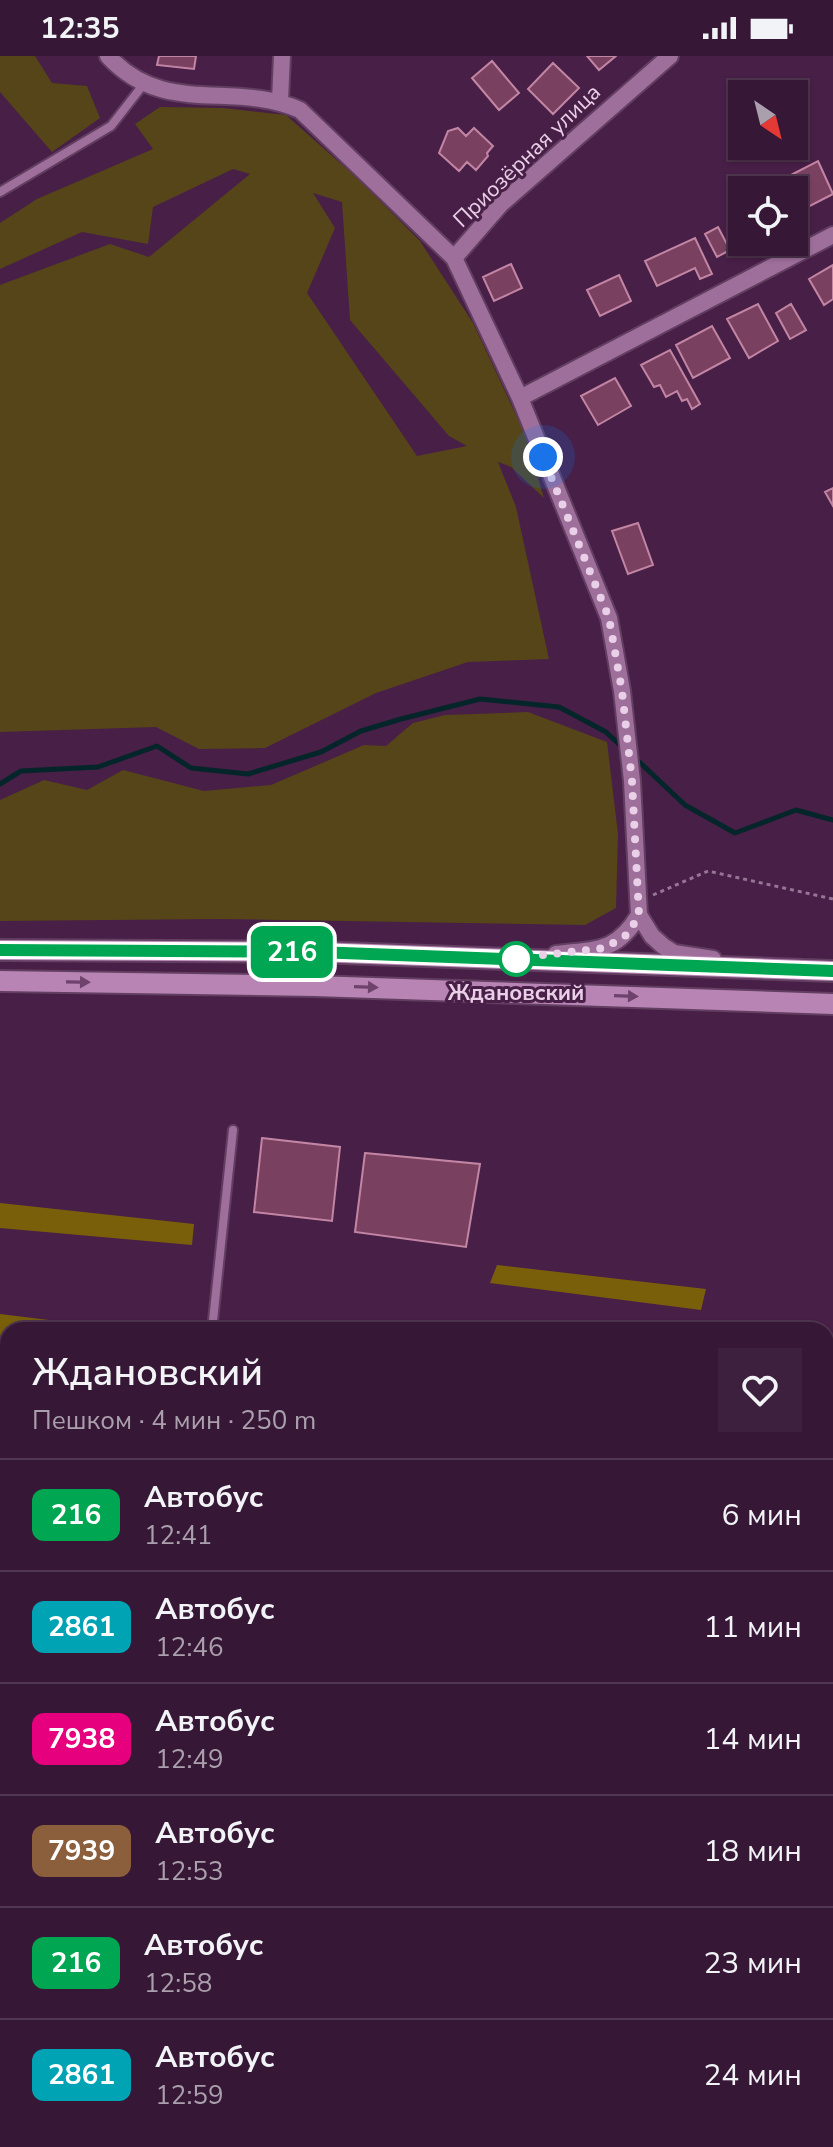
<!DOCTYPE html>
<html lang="ru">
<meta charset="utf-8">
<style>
:root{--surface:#361735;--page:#3d203d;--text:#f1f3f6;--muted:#aa9fad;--line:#503650}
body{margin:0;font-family:"Nunito Sans",sans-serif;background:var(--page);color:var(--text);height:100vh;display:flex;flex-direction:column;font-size:30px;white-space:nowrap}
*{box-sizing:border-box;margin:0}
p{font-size:26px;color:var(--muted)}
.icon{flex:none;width:44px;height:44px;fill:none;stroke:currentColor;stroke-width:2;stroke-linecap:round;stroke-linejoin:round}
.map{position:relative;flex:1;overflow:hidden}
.sheet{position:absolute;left:0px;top:1266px;width:834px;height:826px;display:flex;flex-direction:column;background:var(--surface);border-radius:24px 24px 0 0;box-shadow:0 2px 6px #0004,0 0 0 2px var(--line)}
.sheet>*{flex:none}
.badge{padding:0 16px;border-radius:12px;font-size:28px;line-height:52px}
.needle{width:52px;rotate:145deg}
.buttons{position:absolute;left:728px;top:24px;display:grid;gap:16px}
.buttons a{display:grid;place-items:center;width:80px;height:80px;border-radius:0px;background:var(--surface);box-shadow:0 2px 6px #0004,0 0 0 2px var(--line);font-size:40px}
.you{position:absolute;width:40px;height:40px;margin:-20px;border:6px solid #fff;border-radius:50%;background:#1a73e8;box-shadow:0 0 0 12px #1a73e833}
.map>.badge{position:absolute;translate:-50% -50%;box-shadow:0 0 0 4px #fff}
.round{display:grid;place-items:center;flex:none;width:84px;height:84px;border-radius:0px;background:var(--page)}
.summary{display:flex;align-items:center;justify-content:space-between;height:136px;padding:0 32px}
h1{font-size:38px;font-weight:600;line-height:60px}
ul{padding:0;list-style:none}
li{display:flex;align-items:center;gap:24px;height:112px;padding:0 32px;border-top:2px solid var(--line)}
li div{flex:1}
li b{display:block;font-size:30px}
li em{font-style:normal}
li .badge{min-width:88px;font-weight:700;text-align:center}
.status{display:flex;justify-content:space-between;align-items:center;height:56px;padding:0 40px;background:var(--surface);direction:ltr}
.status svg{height:22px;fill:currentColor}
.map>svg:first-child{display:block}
</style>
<div class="status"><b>12:35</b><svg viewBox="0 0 49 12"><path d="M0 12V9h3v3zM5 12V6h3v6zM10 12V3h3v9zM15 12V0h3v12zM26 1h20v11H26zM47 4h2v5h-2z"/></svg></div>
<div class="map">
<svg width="833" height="2091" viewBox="0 0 833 2091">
<rect width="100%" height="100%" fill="#481f47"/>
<!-- green -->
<path fill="#554519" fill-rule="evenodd" d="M0,0H35L52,27L87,30L100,62L52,96L0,36Z
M160,51L223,52L286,59L357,122L420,185L473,267L524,376L544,442L511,411L498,406L516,451L549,603L468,606L376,637L265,692L199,693L156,671L0,676V229L110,188L149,201L250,118L233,113L153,151L148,188L82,176L0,213V167L37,143L153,93L135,68ZM313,137L342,146L350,264L449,380L467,390L417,400L307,237L335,172Z
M528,656L607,686L618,778L616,852L585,869L218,863L0,865V744L44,724L87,734L123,714L204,735L271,729L364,689L386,690L413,667L445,659Z"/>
<!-- forest -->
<path fill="#7a5f0b" d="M0,1147L194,1168L192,1189L0,1172Z
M497,1209L706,1233L701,1254L490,1227Z
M0,1258L130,1274H8V1352L0,1351Z"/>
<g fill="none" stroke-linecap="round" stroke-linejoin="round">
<!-- stream -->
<path stroke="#04262b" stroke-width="5" d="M634,701L685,749L735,777L796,754L833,764
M0,728L21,715L98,711L157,690L191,712L248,718L321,696L361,675L401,663L480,643L559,651L606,676L623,692"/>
</g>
<!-- building -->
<path fill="#79415f" stroke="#c385a4" stroke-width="2" d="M159,0H196L194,13L157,9Z
M587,0H616L599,14Z
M492,5L519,37L499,54L472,22Z
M553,7L579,32L553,58L528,33Z
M458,72L466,80L474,72L493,90L487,97L488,100L476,114L467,106L459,115L439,97L448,75Z
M818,105L833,138L806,152L789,120Z
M718,171L730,194L717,201L705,178Z
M695,182L712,218L700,223L695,212L657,230L645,205Z
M511,208L522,232L494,245L483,221Z
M833,209V243L824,249L809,223Z
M619,219L631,245L600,260L587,234Z
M758,248L778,285L749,302L727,263Z
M791,248L806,274L790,283L776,257Z
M712,270L730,302L693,322L676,289Z
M670,294L700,348L692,353L687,343L682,345L677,335L666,341L660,329L654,331L641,309Z
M615,322L631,350L598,369L581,340Z
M833,432V450L825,436Z
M638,467L653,509L628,518L612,475Z
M262,1082L340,1091L332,1165L254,1156Z
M365,1097L480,1108L466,1191L355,1176Z
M832,1445H833V1490H830Z
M0,1503L8,1504V1540L0,1539Z
M0,1577L8,1578L7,1617H0Z
M3,1882L8,1883V1906L1,1905Z
M826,1921L833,1922V1948L826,1947Z
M0,1965L8,1966V1995L0,1993Z
M826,2026L832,2027L827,2071H826Z"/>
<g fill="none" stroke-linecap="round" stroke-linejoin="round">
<!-- lane casing -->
<g stroke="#623e61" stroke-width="12">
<path id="lane" d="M0,136L111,70L143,29
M212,1274L233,1074"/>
</g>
<!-- street casing -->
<g stroke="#623e61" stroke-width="20">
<path id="street" d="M108,0C165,62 233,24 300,54L454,202L520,342L609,562L622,635L632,725L639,859L652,880L663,890L674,897L713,903
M280,45L282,0
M454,202L501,148L670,0
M520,342L833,179
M556,898C596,893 616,897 639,859
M0,1343H8
M826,1421L833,1422
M0,1560H8
M826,1615L833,1616
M826,2004H833"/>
</g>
<!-- primary casing -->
<g stroke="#623e61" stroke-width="24">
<path id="primary" d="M0,894L316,896L833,915
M0,925L315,930L833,948"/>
</g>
<!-- path -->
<path stroke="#977595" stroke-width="3" stroke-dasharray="4 4" stroke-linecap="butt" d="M653,839L708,815L833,843
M101,2091L104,2084"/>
<!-- lane -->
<use href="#lane" stroke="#9e6f9b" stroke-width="8"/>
<!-- street -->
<use href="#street" stroke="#9e6f9b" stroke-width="16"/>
<!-- primary -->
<use href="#primary" stroke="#b784b4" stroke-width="20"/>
</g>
<!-- one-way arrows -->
<defs><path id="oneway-solid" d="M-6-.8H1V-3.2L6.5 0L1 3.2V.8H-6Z" transform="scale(2)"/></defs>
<g fill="#6f426d">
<use href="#oneway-solid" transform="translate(78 926) rotate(1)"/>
<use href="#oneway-solid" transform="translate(366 931) rotate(2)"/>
<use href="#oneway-solid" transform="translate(626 940) rotate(2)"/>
</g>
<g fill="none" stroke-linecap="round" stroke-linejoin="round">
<!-- line casing -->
<g stroke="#fff" stroke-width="18">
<path id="line" d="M0,894L316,896L833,915"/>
</g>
<!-- line -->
<use href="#line" stroke="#00a651" stroke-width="12"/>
<!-- walk -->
<path stroke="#e9cfe7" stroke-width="8" stroke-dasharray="0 14.4" d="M516,903H508L605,892L628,878L639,859L632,725L622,635L609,562L543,401"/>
</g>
<!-- markers -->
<circle fill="#fff" stroke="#00a651" stroke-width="4" cx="516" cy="903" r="16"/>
<g text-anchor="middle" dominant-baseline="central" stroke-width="6" stroke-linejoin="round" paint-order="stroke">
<!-- street labels -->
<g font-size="22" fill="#e9cfe7" stroke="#481f47">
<text transform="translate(527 100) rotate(-44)">Приозёрная улица</text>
</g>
<!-- stop labels -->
<g font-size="22" font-weight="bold" fill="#e9cfe7" stroke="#481f47">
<text x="516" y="937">Ждановский</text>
</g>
</g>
</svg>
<div class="buttons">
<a><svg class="needle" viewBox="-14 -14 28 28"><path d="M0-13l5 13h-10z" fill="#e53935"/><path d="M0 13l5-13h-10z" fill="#aa9fad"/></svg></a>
<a><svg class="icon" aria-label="locate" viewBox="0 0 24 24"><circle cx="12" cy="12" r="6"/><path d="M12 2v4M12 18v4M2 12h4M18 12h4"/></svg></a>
</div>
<div class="you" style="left:543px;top:401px"></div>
<b class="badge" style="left:292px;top:896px;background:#00a651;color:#fff">216</b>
<section class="sheet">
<div class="summary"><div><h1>Ждановский</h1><p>Пешком · 4 мин · 250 m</p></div><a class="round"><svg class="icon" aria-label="heart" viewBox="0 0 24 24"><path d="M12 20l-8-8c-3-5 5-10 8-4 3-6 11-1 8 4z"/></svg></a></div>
<ul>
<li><span class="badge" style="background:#00a651;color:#fff">216</span><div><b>Автобус</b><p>12:41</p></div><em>6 мин</em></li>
<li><span class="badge" style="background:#00a3b4;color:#fff">2861</span><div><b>Автобус</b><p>12:46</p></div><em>11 мин</em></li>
<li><span class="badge" style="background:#e6007e;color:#fff">7938</span><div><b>Автобус</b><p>12:49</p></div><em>14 мин</em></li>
<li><span class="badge" style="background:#8b5e3c;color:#fff">7939</span><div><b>Автобус</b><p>12:53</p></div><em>18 мин</em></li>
<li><span class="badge" style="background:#00a651;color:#fff">216</span><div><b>Автобус</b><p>12:58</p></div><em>23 мин</em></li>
<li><span class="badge" style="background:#00a3b4;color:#fff">2861</span><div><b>Автобус</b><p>12:59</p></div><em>24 мин</em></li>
</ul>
</section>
</div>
